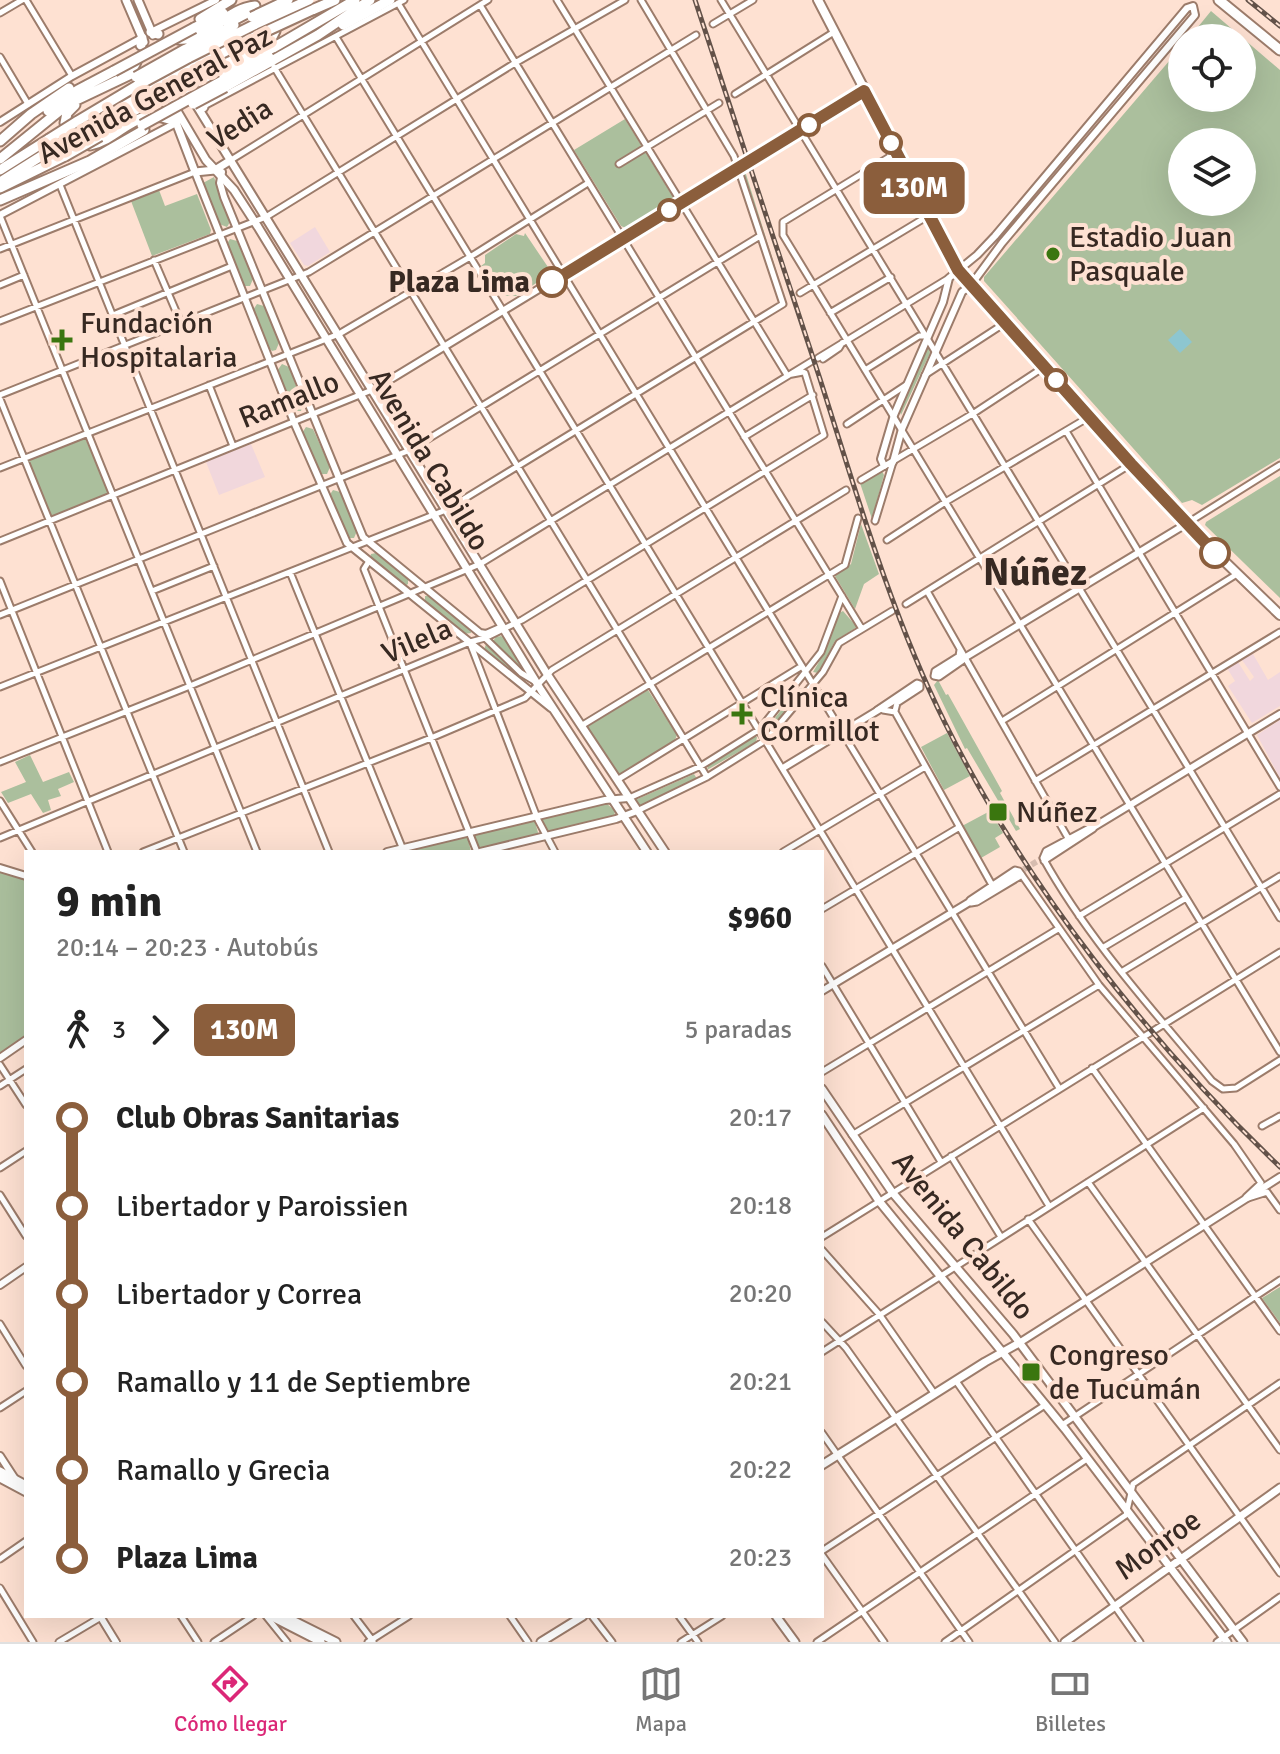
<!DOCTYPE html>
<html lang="es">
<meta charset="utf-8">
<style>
:root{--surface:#fff;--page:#f6f6f6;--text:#222;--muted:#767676;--line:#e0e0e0;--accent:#db2777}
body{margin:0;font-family:Signika,sans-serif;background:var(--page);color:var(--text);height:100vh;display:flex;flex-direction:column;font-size:30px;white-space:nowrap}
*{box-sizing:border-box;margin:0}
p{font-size:26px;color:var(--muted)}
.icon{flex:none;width:44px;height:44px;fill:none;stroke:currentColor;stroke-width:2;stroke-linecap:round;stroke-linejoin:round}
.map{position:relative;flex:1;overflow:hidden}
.sheet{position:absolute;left:24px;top:850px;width:800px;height:768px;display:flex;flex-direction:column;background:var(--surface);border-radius:0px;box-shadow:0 8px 32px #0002}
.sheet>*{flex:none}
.badge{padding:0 16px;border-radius:12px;font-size:28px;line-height:52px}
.buttons{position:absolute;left:1168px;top:24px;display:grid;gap:16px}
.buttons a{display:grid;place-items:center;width:88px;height:88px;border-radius:50%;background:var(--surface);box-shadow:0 8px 32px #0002;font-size:40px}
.map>.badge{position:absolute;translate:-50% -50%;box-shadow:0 0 0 4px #fff}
.legs{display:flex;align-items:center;gap:12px;height:88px;padding:0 32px;font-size:26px}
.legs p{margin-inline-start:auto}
.headline{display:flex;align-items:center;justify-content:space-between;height:136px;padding:0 32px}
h1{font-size:44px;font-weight:800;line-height:60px}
ul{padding:0 32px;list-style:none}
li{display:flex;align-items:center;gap:28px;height:88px;font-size:30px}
li i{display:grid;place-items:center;width:12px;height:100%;margin:0 10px;background:currentColor}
li i::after{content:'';width:20px;height:20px;margin:-10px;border:6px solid;border-radius:50%;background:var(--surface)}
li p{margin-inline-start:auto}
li:first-child i{background:linear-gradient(#0000 50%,currentColor 0)}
li:last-child i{background:linear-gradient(currentColor 50%,#0000 0)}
.menu{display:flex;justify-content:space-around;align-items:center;height:112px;border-top:2px solid var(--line);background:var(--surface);font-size:22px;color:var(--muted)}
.menu a{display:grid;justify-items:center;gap:4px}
.menu .selected{color:var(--accent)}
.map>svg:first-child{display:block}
</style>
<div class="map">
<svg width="1280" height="1642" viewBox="0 0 1280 1642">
<rect width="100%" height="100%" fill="#fee1d2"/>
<!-- commercial -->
<path fill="#f1d7dd" d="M315,227L330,252L308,266L304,265L290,243Z
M1253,654L1268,680L1280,672V706L1252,723L1228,686L1235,681L1227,668L1238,662L1250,681L1254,677L1242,660Z
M1280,720V778L1257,735Z"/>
<!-- medical -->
<path fill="#f1d7dc" d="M251,444L265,477L219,495L206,462Z"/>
<!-- green -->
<path fill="#abbf9d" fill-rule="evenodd" d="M1211,11L1280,70V458L1202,505L1192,500L1182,503L984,281V277L1182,46V98H1242V38H1189ZM1182,142H1242V202H1182Z
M625,119L673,197L672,202L628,229L621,226L574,150Z
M745,171L788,308L743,175Z
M214,177L230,222L227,227L219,224L203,183Z
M159,190L165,206L197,194L211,230L210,234L152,256L131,201Z
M525,233L552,273L516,296H501L481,266L485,263V255L516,234L524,236Z
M230,239L237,241L253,279L250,286H244L242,283L226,245Z
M257,304L264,306L279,343L276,350L272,351L268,347L253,310Z
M929,348L930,353L901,415L900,412L925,349Z
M282,364L289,367L303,404L301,411H295L292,408L277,371Z
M306,427L313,429L330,467L327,474H321L318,471L302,433Z
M85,438L110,494L51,517L28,461Z
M882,471L884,475L872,519L860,483Z
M1280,476V598L1205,525L1206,522Z
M333,490L340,492L357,531L354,538H348L345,535L329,496Z
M861,524L879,574L864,584L855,609L835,576L851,564Z
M376,553L408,579V584L405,586L370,558L371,554Z
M425,596H430L470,627L471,633L464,634L425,603Z
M843,611L857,627L835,641L818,673L813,672L823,655L839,613Z
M501,636L504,638L527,673L493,641L496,637Z
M486,644L490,645L525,678L526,685L484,650Z
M938,680L946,695L948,694L1002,791L1000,793L1020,829L1016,831L967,748L965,749L934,685Z
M799,688L803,689L802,693L767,733L766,729Z
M648,690L677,735L675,740L620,775H615L587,729L588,726Z
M947,733L970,776L944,790L921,747Z
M753,737H757L756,742L707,770L708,766Z
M30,755L43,782L69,772L74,782L58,789L61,796L48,800L51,810L43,813L31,794L8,803L1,792L26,782L15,762Z
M694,774L697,779L638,808L633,801Z
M605,802L615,811L614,817L547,834L540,818Z
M990,811L1003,833L995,838L1000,847L981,858L962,826Z
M531,820L535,822L539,836L479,850L474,835Z
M464,837L468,838L471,852H407L406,850Z
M0,871L26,880V1036L0,1055Z
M1280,1287V1323L1262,1298Z"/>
<!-- water -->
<path fill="#8dc6d0" d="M1180,329L1192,342L1180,353L1168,340Z"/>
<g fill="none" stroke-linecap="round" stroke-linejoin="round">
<!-- tertiary-tunnel -->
<path stroke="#d6bcaf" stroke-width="6" stroke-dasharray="6 3" stroke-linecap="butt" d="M1016,874L1046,856"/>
<!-- minor casing -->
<g stroke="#9c7c6b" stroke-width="9">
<path id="minor" d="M26,0L72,76
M557,0L787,375
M721,0L1280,918
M398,3L1059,1088
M480,5L862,629
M0,13L22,0
M713,24L753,0
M336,37L1049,1206
M0,57L28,104
M274,67L707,777
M735,94L834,32
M204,106L404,0
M896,153L783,222V235L1280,1052
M231,160L488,0
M619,164L719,103
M60,185L329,852
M0,216L257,852
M0,249L195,172
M154,260L181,323
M0,285L24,275
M800,293L928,216
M830,313L891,277
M113,315L232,266
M0,321L266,217L515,63L625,0
M818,358L949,278
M823,359L839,348L842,343
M865,370L919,336H927
M925,375L1005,323
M209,385L233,446
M0,395L309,272L696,35
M0,399L184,852
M847,424L906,385
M1066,431L1280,787
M744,437L813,395
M0,468L339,334L470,257L588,183
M861,480L974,413L1044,367
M875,521L893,462
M1186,524L1280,465
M887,540L947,501L1089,417
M0,541L372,390
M369,561L364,569L477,852
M290,572L404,852
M0,581L108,852
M152,591L214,566
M927,591L1068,838
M906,604L1131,464
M0,615L410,450L760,236
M485,638L521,673L536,682
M470,643L538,820L555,852
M960,650L959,656L935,671L934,676L939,677L962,661
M0,687L446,510L783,304L734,156L641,0
M877,710L917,683L920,684V688L897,703L895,711
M883,710L895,712L992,885
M1002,721L1237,574
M581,726L845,565L858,518
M0,762L190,686L480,564L812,361
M617,780L802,666
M1035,781L1280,632
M629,798L701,766L760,729L821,652L842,596
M0,801L32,852
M637,811L707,777L766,740L823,672L839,643L892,611
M1091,827L1046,851L1043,858C1088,939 1153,1010 1212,1081L1223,1089L1236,1088L1280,1060
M0,838L470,642L485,638L522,620L824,435L805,373L803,372L787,375
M143,852L431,738L525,698L552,670L846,490
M783,852L925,767
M1044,861L1093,829
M970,900L1015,870L1019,871L1099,985L1234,1144L1261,1183L1246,1197
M971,903L977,902L1022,875
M822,909L958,828
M1079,916L1280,794
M1104,947L1186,898
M822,966L941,1162
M1123,971L1280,876
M0,1065L26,1105
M1092,1068L1280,1331
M822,1072L1058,929
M0,1086L26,1069
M1262,1126L1280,1116
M852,1135L1099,985
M951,1156L1001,1237
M0,1168L26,1151
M1088,1182L1280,1450
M0,1195L26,1236
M1248,1198L1267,1192L1280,1210
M1028,1219L1280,1573
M822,1237L1280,952
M822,1250L879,1314L934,1393
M822,1322L846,1348L1055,1642
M0,1324L26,1366
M822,1352L1204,1108
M956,1381L1140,1642
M0,1408L26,1391
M1062,1425L1280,1280
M822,1433L969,1642
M822,1551L1045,1405
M822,1555L884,1642
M0,1559L26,1541
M0,1588L33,1642
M181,1616L198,1642
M266,1616L287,1642
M354,1616L373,1641
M510,1616L528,1642
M592,1616L612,1642
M679,1616L698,1642
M59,1642L101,1617
M214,1642L253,1616
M368,1642L409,1616
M681,1642L722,1616
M817,1642L1087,1459
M945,1642L1126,1515L1133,1484L1280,1383
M1217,1642L1280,1597"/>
</g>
<!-- tertiary casing -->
<g stroke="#9c7c6b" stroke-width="10">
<path id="tertiary" d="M151,32L216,0
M0,122L72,76L142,38
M195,172L294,422L347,543L551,708
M222,172L220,183L224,197L363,537L480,633L486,634L502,627
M0,215L176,123
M373,390L864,91
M884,466L881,459L894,415L943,302L949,278L977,255L995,236L1187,8L1193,6L1195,15L1002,243L971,285L962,292L902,429L893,462
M936,675L1186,524
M783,768L918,686
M387,852L605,800L628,798
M480,852L616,819L637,811
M1046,856L1280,714
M0,868L26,876
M822,991L1016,874
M0,1058L26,1040
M0,1285L26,1267
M1019,1343L1280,1177
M0,1456L15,1479
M100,1616L116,1642"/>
</g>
<!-- secondary casing -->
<g stroke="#9c7c6b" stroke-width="11">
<path id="secondary" d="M126,0L144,42
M138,0L153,35
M184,85L547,674L665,852
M167,94L206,160L234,190L258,227L541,690L647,852
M162,97L174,117L195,172L215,170L231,160
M822,1089L892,1192L1013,1334L1243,1642
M822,1115L879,1201L1065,1429L1227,1642
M822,1465L985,1362L1019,1343
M0,1471L26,1485
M0,1478L26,1492
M270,1616L321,1642
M284,1616L336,1642
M776,1616L795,1642
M541,1642L583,1616
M1065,1642L1280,1488"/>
</g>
<!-- primary casing -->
<g stroke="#9c7c6b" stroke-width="12">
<path id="primary" d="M818,0L958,270L1186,524L1280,615"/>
</g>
<!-- motorway casing -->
<g stroke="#9c7c6b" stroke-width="13">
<path id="motorway" d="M1219,0L1280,50
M312,10L335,0
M200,19L231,0
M228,23L249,12
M343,25L390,0
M194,28L223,13
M151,32L158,34
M178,39C206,42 227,8 255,6
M141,45L142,38
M259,49L269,43L275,31
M184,50L234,25
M188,58L256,24
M193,68L260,34
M197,76L245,55
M222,81L269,57
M225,87L318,35L370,0
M203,107V86L210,77L273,48L355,0
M48,111L78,90L114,71
M76,122L138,85
M65,123L67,113L75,105
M82,131L145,94
M91,136L149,102
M0,141L31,114L69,88
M90,145C122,138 133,107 169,119
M0,159L68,104L129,75L136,62
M0,170L49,139
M0,182L54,148
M0,188L65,156
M0,200L90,161L144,130"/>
</g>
<!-- minor -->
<use href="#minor" stroke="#fff" stroke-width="5"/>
<!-- tertiary -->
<use href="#tertiary" stroke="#fff" stroke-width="6"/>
<!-- secondary -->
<use href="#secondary" stroke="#fff" stroke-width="7"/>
<!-- primary -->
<use href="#primary" stroke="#fff" stroke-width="8"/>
<!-- motorway -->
<use href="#motorway" stroke="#fff" stroke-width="9"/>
<!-- rail casing -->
<g stroke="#635249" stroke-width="5">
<path id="rail" d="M695,0C736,126 779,252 820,379C857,495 891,614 945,723C1026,886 1148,1041 1280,1167
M1248,0L1280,26"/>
</g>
<!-- rail -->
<use href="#rail" stroke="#fee1d2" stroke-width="2" stroke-dasharray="6" stroke-linecap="butt"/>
<!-- motorway-bridge casing -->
<g stroke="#9c7c6b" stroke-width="13" stroke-linecap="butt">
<path id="motorway-bridge" d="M252,17L288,0
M256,24L309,0
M260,34L312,10
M114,71L194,28
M136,77L184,50
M138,85L188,58
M145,94L193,68
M149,102L197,76
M193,104L225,87
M142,125L222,81
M49,139L76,122
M54,148L82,131
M65,156L100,136"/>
</g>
<!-- motorway-bridge -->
<use href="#motorway-bridge" stroke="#fff" stroke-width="9"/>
</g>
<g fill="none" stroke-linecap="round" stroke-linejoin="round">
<!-- line-1 casing -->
<g stroke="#fff" stroke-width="18">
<path id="line-1" d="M552,282L864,91L958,270L1131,464L1215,553"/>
</g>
<!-- line-1 -->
<use href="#line-1" stroke="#8b5e3c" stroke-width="12"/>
</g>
<!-- markers -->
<g fill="#fff" stroke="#8b5e3c" stroke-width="4">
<circle cx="809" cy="125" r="10"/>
<circle cx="891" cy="143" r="10"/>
<circle cx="669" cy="210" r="10"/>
<circle cx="552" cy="282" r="14"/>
<circle cx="1056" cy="380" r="10"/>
<circle cx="1215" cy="553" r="14"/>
</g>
<g fill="#3a760f" stroke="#fee1d2" stroke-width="3">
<circle cx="1053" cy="254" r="8"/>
<path d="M58 328h8v8h8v8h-8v8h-8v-8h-8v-8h8z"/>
<path d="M738 702h8v8h8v8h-8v8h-8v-8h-8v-8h8z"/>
<rect x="988" y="802" width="20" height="20" rx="4"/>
<rect x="1021" y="1362" width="20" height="20" rx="4"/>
</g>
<g text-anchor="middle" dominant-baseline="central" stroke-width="8" stroke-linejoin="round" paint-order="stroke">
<!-- street labels -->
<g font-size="30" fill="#372922" stroke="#fee1d2">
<text transform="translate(155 95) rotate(-28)">Avenida General Paz</text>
<text transform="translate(240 124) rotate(-32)">Vedia</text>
<text transform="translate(289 400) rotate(-22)">Ramallo</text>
<text transform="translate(429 460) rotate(59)">Avenida Cabildo</text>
<text transform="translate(417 641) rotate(-23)">Vilela</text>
<text transform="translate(963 1236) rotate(51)">Avenida Cabildo</text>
<text transform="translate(1158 1545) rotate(-36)">Monroe</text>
</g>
<!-- poi labels -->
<g font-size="30" fill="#372922" stroke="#fee1d2" text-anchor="start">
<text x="1069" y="237">Estadio Juan<tspan x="1069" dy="34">Pasquale</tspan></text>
<text x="80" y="323">Fundación<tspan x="80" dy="34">Hospitalaria</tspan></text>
<text x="760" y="697">Clínica<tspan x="760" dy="34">Cormillot</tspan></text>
<text x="1016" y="812">Núñez</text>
<text x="1049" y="1355">Congreso<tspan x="1049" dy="34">de Tucumán</tspan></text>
</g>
<!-- stop labels -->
<g font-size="30" font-weight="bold" fill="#372922" stroke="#fee1d2" text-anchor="end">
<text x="530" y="282">Plaza Lima</text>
</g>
<!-- district labels -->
<g font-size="38" font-weight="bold" fill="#372922" stroke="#fee1d2">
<text x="1035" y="572">Núñez</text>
</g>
</g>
</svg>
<div class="buttons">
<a><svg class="icon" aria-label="locate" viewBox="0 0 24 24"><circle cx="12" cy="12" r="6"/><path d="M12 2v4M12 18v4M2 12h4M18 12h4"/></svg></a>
<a><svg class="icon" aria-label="layers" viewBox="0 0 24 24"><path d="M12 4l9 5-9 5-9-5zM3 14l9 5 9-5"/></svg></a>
</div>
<b class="badge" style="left:914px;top:188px;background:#8b5e3c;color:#fff">130M</b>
<section class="sheet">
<div class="headline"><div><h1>9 min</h1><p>20:14 – 20:23 · Autobús</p></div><b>$960</b></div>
<div class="legs"><svg class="icon" aria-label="walk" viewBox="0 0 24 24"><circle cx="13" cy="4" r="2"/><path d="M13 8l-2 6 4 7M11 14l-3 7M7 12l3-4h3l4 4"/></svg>3<svg class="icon" aria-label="forward" viewBox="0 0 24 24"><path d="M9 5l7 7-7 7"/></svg><b class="badge" style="background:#8b5e3c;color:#fff">130M</b><p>5 paradas</p></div>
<ul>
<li><i style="color:#8b5e3c"></i><b>Club Obras Sanitarias</b><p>20:17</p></li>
<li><i style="color:#8b5e3c"></i><span>Libertador y Paroissien</span><p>20:18</p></li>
<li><i style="color:#8b5e3c"></i><span>Libertador y Correa</span><p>20:20</p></li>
<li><i style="color:#8b5e3c"></i><span>Ramallo y 11 de Septiembre</span><p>20:21</p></li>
<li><i style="color:#8b5e3c"></i><span>Ramallo y Grecia</span><p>20:22</p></li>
<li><i style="color:#8b5e3c"></i><b>Plaza Lima</b><p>20:23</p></li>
</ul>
</section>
</div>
<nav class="menu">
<a class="selected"><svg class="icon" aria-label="directions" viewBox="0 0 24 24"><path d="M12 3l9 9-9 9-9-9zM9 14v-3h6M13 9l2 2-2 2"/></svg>Cómo llegar</a>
<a><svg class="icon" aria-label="map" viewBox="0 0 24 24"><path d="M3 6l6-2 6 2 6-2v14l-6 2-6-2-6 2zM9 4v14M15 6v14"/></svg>Mapa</a>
<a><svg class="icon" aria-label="tickets" viewBox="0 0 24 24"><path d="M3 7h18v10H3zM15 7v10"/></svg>Billetes</a>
</nav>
